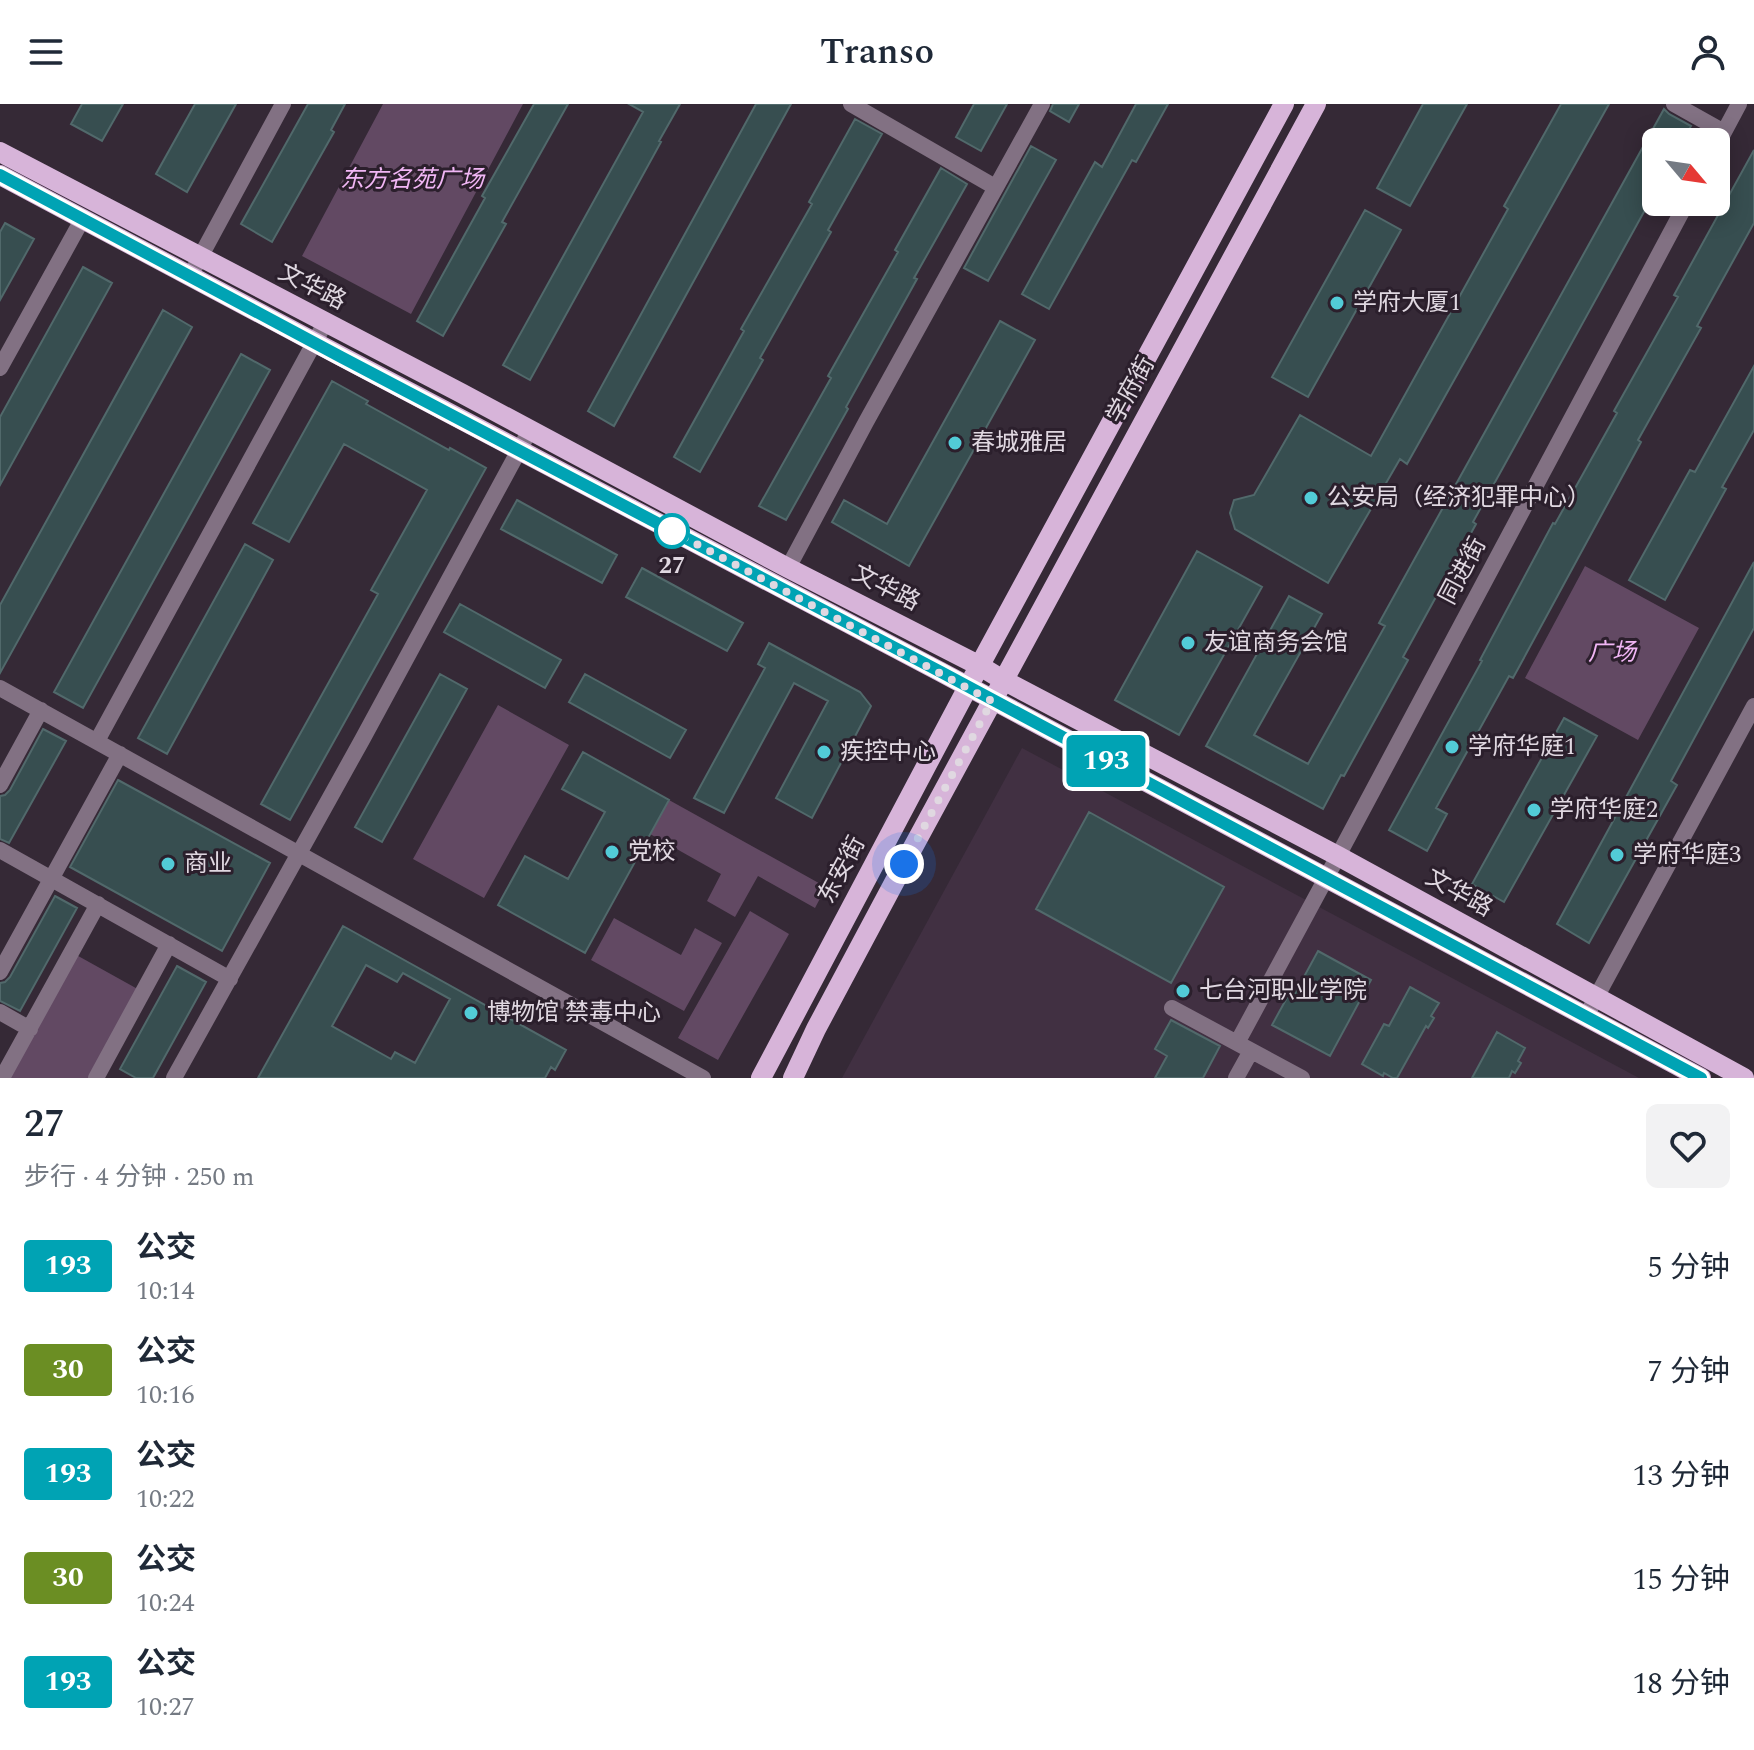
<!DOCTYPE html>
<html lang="zh">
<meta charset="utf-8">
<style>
:root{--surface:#fff;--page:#f2f2f3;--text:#1f2937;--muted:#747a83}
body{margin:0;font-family:Spectral,"Noto Sans SC",serif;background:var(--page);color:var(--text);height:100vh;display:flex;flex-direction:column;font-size:30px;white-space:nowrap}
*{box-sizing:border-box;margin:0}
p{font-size:26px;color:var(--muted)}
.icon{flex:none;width:44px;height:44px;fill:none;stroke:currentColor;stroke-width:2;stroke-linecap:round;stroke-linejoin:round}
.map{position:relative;height:974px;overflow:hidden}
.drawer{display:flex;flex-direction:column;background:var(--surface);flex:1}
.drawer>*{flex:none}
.badge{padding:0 16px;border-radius:6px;font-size:28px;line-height:52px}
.needle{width:52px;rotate:119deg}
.fabs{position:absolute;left:1642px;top:24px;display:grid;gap:16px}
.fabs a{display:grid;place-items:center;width:88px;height:88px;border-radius:12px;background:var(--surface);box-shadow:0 4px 20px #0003;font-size:40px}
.you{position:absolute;width:40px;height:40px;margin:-20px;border:6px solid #fff;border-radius:50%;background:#1a73e8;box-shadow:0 0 0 12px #1a73e833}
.map>.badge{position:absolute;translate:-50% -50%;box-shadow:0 0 0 4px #fff}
.round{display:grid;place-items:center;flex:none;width:84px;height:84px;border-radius:12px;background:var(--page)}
.summary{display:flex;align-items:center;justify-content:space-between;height:136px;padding:0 24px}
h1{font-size:38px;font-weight:600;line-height:60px}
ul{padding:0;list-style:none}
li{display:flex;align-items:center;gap:24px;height:104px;padding:0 24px}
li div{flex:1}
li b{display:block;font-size:30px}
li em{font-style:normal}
li .badge{min-width:88px;font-weight:700;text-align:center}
header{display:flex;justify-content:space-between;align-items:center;height:104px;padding:0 24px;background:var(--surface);font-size:36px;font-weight:600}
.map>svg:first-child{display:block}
</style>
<header><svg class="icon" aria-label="menu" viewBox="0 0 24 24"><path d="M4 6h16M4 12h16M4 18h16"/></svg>Transo<svg class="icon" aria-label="person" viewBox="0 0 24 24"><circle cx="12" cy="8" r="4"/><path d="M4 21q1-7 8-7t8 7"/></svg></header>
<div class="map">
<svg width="1754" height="974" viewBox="0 0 1754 974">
<rect width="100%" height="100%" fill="#352936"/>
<!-- built -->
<path fill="#413042" d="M1022,644L1639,974H842Z"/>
<!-- green -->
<path fill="#624963" d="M383,0H523L411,210L302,152Z
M1585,462L1699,524L1638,636L1525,574Z
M498,601L569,641L484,794L413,755Z
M669,696L826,783L815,804L758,772L735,813L707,797L721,770L650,730Z
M750,807L789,830L718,956L678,934Z
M614,814L681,851L695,824L722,839L684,907L591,856Z
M71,848L143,888L96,974H2Z"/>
<!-- building -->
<path fill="#374e50" stroke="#51696b" stroke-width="2" fill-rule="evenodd" d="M82,0H123L102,37L71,20Z
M195,0H236L187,88L156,70Z
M308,0H345L331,26L334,28L272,138L241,120Z
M534,0H568L502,118L506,120L443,232L417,217L485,94L482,92Z
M629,0H680L659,37L661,38L530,276L503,261L643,8Z
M756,0H791L614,322L588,307Z
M974,0H1007L981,47L956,33Z
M1053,0H1079L1069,18L1050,7Z
M1136,0H1168L1136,58L1132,56L1049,205L1022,190L1095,58L1102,63Z
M1423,0H1467L1410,102L1377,84Z
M1561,0H1609L1407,360L1400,355L1328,479L1235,425L1230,409L1234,396L1254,391L1300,311L1371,352L1508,105L1504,102Z
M1664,5L1669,10L1691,22L1682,38H1656V86L1473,418L1476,420L1403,553L1408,556L1344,672L1341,671L1323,705L1206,642L1289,492L1322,510L1254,631L1308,660L1385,522L1379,519Z
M855,15L882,30L828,126L831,128L760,254L763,256L700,368L674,353L744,227L741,225L812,100L809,98Z
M1031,42L1056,56L988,177L964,164Z
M1754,46V119L1697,222L1701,224L1638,336L1641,338L1513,574L1509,572L1436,704L1447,710L1427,747L1389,726L1482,557L1480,556L1553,419L1555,420L1617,309L1614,307L1678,193L1674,191Z
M941,64L967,80L914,174L917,175L846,303L848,305L786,416L759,402L831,274L828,272L898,148L895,146Z
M1365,106L1401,126L1308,293L1272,273Z
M5,119L34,135L0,196V128Z
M83,163L112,179L0,381V313Z
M163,206L192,223L0,569V501Z
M1000,217L1035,236L909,462L832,418L844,396L887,420Z
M241,250L270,266L83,604L54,588Z
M1754,262V326L1722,383L1726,385L1665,496L1629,476L1690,366L1695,368Z
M332,277L368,297L366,300L449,346L450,344L486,364L290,716L261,700L378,490L371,486L427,386L344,340L289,438L253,419Z
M517,396L617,451L602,479L501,425Z
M245,440L273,456L167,650L138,634Z
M1197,447L1262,483L1179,631L1115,596Z
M1754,458V524L1671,677L1677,681L1589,839L1557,820Z
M642,464L743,519L727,547L626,493Z
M460,500L561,556L545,584L444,528Z
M769,539L860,588L871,602L812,714L776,694L828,597L794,579L724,709L694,694L765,564L758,560Z
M440,570L467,585L382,738L355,723Z
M585,570L686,626L670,654L569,598Z
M1564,614L1597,632L1504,798L1472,780Z
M43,625L66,637L9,739L0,735V692L5,691L10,686Z
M583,648L669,696L585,849L498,801L525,752L568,775L605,708L562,685Z
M118,676L270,759L222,847L70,763Z
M1089,708L1224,783L1171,879L1036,805Z
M55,792L77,804L20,907L0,897V879L5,878L10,873Z
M343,822L566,946L555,966L551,963L545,974H258ZM366,861L397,878L403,869L450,895L415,959L395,948L391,955L332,922Z
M1318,847L1371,876L1330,952L1272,921L1289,890L1293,893Z
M177,862L206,878L153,974H136L120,965Z
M1410,883L1439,899L1431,912L1434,914L1428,924L1426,922L1397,974H1393L1384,969L1383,972L1362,960L1384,920L1389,922Z
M1171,916L1220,942L1203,974H1155L1167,952L1155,945Z
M1497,928L1525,944L1518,957L1521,959L1515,969L1512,967L1509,974H1472Z"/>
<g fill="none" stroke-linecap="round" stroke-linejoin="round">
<!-- minor -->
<path stroke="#827183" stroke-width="16" d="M851,0L995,83
M1674,0L1724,28
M1716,43L1739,0
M190,172L283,0
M0,264L83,114
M788,464L866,318L1042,0
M0,584L703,974
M97,637L325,219
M0,681L41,606
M0,746L230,875
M0,868L120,650
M1591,903L1754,602
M1172,904L1302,974
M0,908L30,925
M1237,939L1338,752L1687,98
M2,974L98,800
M96,974L169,840
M174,974L362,636L530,326
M1236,974L1251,947"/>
<!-- major -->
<path stroke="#d7b4d9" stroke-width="20" d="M0,48L461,289L788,464L980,562L1003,576L1338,752L1744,974
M0,71L316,239L939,567L1701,974
M761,974L968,583L1284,0
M793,974L816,925L904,760L1316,0"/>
</g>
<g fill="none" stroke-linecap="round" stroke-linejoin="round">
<!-- line casing -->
<g stroke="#fff" stroke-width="18">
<path id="line" d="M0,71L341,253L939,567L1701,974"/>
</g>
<!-- line -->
<use href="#line" stroke="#00a3b4" stroke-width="12"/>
<!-- walk -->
<path stroke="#e0d8e1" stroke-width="8" stroke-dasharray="0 14.4" d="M672,427L992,597L904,760"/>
</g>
<!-- markers -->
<g fill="#52cbd7" stroke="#2b1f2c" stroke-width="3">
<circle cx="1337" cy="199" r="8"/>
<circle cx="955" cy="339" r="8"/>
<circle cx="1311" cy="394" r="8"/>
<circle cx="1188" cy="539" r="8"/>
<circle cx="1452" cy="643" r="8"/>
<circle cx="824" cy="648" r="8"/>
<circle cx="1534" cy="706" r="8"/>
<circle cx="612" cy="748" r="8"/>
<circle cx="1617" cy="751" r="8"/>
<circle cx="168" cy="760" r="8"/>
<circle cx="1183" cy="887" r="8"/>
<circle cx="471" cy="909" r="8"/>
</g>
<circle fill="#fff" stroke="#00a3b4" stroke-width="4" cx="672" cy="427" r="16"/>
<g text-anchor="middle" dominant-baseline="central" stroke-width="6" stroke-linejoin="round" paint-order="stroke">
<!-- park labels -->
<g font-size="24" font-style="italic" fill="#f1b6f5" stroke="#2b1f2c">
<text x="412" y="76">东方名苑广场</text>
<text x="1612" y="549">广场</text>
</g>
<!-- street labels -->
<g font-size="24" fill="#e0d8e1" stroke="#2b1f2c">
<text transform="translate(312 183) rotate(27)">文华路</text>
<text transform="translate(1131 286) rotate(-61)">学府街</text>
<text transform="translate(1463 467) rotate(-62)">同进街</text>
<text transform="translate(886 484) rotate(27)">文华路</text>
<text transform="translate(842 766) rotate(-62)">东安街</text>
<text transform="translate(1459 789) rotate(29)">文华路</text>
</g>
<!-- poi labels -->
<g font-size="24" fill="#e0d8e1" stroke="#2b1f2c" text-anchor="start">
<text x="1353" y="199">学府大厦1</text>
<text x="971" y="339">春城雅居</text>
<text x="1327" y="394">公安局（经济犯罪中心）</text>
<text x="1204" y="539">友谊商务会馆</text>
<text x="1468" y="643">学府华庭1</text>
<text x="840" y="648">疾控中心</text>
<text x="1550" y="706">学府华庭2</text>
<text x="628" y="748">党校</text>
<text x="1633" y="751">学府华庭3</text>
<text x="184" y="760">商业</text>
<text x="1199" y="887">七台河职业学院</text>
<text x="487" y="909">博物馆 禁毒中心</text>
</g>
<!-- stop labels -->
<g font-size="24" font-weight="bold" fill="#e0d8e1" stroke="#2b1f2c">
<text x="672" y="462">27</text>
</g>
</g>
</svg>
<div class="fabs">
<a><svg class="needle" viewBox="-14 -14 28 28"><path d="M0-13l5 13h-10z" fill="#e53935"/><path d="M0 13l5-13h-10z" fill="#747a83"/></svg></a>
</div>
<div class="you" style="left:904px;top:760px"></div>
<b class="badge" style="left:1106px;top:657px;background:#00a3b4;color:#fff">193</b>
</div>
<section class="drawer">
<div class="summary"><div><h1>27</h1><p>步行 · 4 分钟 · 250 m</p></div><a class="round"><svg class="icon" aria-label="heart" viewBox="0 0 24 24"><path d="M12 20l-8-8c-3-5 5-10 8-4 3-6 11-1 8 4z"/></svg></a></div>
<ul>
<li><span class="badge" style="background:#00a3b4;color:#fff">193</span><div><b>公交</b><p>10:14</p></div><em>5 分钟</em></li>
<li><span class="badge" style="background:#6b8e23;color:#fff">30</span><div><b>公交</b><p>10:16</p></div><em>7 分钟</em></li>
<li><span class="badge" style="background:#00a3b4;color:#fff">193</span><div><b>公交</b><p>10:22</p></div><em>13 分钟</em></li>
<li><span class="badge" style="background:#6b8e23;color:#fff">30</span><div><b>公交</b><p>10:24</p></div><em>15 分钟</em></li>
<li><span class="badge" style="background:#00a3b4;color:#fff">193</span><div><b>公交</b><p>10:27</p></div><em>18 分钟</em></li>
</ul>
</section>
